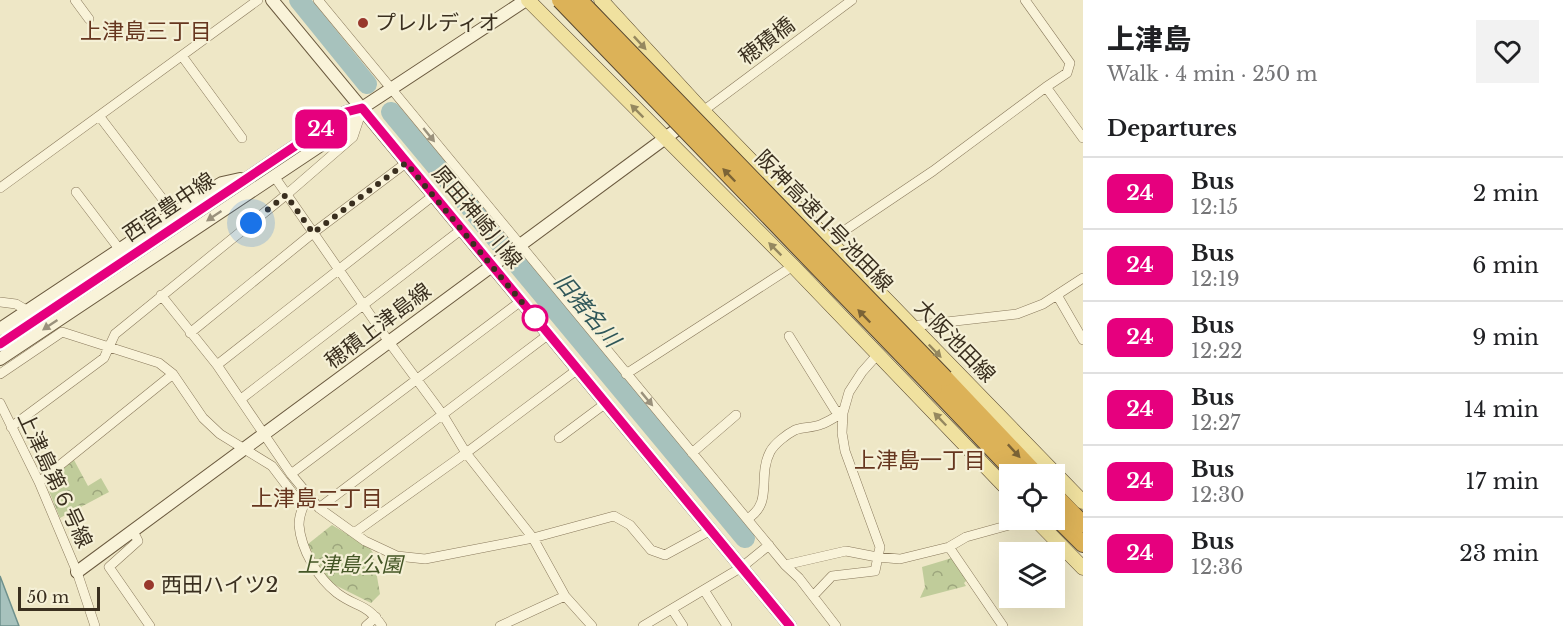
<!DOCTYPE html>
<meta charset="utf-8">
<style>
:root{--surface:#fff;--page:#f2f2f2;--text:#202124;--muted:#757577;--line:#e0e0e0}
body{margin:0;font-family:"Libre Baskerville","Noto Sans JP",serif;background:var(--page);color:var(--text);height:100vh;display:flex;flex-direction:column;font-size:22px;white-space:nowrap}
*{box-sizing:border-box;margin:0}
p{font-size:20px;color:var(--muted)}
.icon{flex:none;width:33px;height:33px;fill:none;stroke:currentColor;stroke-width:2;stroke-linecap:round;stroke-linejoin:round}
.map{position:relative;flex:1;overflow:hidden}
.details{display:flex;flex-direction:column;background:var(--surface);width:480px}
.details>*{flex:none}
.badge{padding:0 12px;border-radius:9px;font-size:21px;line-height:39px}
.buttons{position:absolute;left:999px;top:464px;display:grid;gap:12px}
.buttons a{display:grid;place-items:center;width:66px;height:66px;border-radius:0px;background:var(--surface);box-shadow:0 6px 24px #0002;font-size:30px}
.scale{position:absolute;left:18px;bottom:15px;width:82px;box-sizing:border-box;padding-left:6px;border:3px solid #3a2f1f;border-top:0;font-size:16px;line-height:21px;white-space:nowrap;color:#3a2f1f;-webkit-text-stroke:4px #f5f0d6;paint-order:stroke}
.you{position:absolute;width:30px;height:30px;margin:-15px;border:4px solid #fff;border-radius:50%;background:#1a73e8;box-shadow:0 0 0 9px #1a73e833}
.map>.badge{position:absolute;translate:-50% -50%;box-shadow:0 0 0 3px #fff}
h2{padding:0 24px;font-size:22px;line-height:54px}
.round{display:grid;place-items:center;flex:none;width:63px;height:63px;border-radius:0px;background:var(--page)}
.head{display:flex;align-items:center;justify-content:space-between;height:102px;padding:0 24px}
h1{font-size:28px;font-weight:800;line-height:45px}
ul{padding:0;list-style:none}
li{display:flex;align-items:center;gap:18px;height:72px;padding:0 24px;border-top:2px solid var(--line)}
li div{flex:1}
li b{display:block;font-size:22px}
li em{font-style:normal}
li .badge{min-width:66px;font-weight:700;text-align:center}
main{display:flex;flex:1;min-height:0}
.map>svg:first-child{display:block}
</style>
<main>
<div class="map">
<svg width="1083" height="626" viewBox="0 0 1083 626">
<defs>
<pattern id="park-crowns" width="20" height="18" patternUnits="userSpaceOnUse" patternTransform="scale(1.5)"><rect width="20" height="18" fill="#c0cc9a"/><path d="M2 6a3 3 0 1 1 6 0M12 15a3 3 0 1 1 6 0" fill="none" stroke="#9da67d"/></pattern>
</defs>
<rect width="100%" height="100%" fill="#eee7c6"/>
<!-- park -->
<path fill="url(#park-crowns)" d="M74,460L88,486L101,478L109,492L60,518L47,486L48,481Z
M332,525L369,547L373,553L380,594L371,603L333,584L325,578L308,544Z
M952,558L967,580L964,583L966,586L920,598L925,587L922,567Z"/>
<!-- water -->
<path fill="#a7c2bd" stroke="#6e908c" stroke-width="1.5" d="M0,576L19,626H0Z"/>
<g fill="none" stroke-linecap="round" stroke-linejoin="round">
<!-- river -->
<path stroke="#a7c2bd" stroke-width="20" d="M299,0L367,84
M391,112L745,538"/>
<!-- street casing -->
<g stroke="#89795c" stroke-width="10">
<path id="street" d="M75,0L89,19
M318,0L785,565L799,578L836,626
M1025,0L1070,63L1067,73L1046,87L1083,138
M182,56L242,138
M703,111L852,0
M100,117L174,214
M274,176L389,342L443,415L466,453L533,538L565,596L500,626
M0,188L258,0
M76,192L120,250
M829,241L933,171L1046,87
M161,295L217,365L291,474L319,508L365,541L397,556L425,559L533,538L614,516L630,525L651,550L665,555L711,530
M1057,295L1083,340
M0,302L16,304L28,311
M911,326L1017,314L1043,304L1083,278
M190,333L313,233L406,163
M789,336L835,410L843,413
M217,365L434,195
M0,374L62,332L159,363L173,374L203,418L220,434L272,466L303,507C301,512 299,519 299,525C301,550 318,578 337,593C357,608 367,603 382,626
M626,374L793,266
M241,399L462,229
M0,403L39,482L77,572L95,626
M11,427L104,358L115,334L286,195L353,137L359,119
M559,438L606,403
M692,453L736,415
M291,474L521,301
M39,482L173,374
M319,508L549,334
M747,519C774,503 757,477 770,452C774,444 787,434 795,430C803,427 813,428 822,424C830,421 836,416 843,413
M133,531L138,541L109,567L150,626
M354,533L466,453L578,369
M949,547L1003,626
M785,565L846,551L877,557L900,559L949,547L966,537L1031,519
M704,590L727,626
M565,596L592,626
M813,596L832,576L875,571L880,547L845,451L842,433L843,413L849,392L862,372L878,354
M672,609L683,626
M366,626L376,617
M643,626L742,567L769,545"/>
</g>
<!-- secondary casing -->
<g stroke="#6b5a3f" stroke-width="14">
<path id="secondary" d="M272,0L790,626
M0,329L203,194L222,183L240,179
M0,344L346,112L362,108L526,0
M0,359L354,123L362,108
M77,572L687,122"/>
</g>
<!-- primary casing -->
<g stroke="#574730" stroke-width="15">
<path id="primary" d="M528,0L793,266L1010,492
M601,0L703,111L1083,502
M1035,519L1083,568"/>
</g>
<!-- highway casing -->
<g stroke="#574730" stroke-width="18">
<path id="highway" d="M945,378L1036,474
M934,388L1016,474
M1054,494L1083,524
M1054,515L1083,544"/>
</g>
<!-- street -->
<use href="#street" stroke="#f9f3d9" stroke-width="9"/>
<!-- secondary -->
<use href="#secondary" stroke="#f9f3d9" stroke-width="12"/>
<!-- primary -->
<use href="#primary" stroke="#f0e19f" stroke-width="14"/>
<!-- highway -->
<use href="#highway" stroke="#dcb258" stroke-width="16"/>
<!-- highway-bridge casing -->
<g stroke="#574730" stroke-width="18" stroke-linecap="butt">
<path id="highway-bridge" d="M560,0L934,388
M579,0L945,378"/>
</g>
<!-- highway-bridge -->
<use href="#highway-bridge" stroke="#dcb258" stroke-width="16"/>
</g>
<!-- one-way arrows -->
<defs><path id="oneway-solid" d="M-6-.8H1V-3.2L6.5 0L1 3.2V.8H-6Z" transform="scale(1.5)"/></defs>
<g fill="#95885f">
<use href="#oneway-solid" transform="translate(640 43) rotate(47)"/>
<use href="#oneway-solid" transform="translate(637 111) rotate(-135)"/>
<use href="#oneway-solid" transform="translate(775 249) rotate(-135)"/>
<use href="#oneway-solid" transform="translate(935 351) rotate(46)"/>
<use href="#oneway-solid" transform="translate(940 419) rotate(-134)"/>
</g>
<g fill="#9a917c">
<use href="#oneway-solid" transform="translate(429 135) rotate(51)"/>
<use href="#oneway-solid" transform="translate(214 216) rotate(146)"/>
<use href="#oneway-solid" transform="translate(50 325) rotate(146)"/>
<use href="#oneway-solid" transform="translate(647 399) rotate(50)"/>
</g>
<g fill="#7b6336">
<use href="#oneway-solid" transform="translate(729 175) rotate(-134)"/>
<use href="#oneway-solid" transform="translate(864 316) rotate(-134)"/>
<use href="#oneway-solid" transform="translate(1014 451) rotate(47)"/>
</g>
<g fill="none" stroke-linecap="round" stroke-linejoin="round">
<!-- line casing -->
<g stroke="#fff" stroke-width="14">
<path id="line" d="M0,344L346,112L362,108L790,626"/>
</g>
<!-- line -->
<use href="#line" stroke="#e6007e" stroke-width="9"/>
<!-- walk -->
<path stroke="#3a2f1f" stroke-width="6" stroke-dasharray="0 10.8" d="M251,223L286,195L313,233L406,163L535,318"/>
</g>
<!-- markers -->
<g fill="#98382c" stroke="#f5f0d6" stroke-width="2">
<circle cx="363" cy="23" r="6"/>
<circle cx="149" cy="585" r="6"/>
</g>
<circle fill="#fff" stroke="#e6007e" stroke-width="3" cx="535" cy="318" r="12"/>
<g text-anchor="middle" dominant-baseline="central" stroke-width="4.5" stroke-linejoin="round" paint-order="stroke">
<!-- poi labels -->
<g font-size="21" fill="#3a2f1f" stroke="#f5f0d6" text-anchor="start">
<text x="375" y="23">プレルディオ</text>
<text x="161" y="585">西田ハイツ2</text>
</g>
<!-- street labels -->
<g font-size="21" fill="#3a2f1f" stroke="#f5f0d6">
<text transform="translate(767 41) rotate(-37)">穂積橋</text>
<text transform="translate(169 207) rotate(-34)">西宮豊中線</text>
<text transform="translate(477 217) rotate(50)">原田神崎川線</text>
<text transform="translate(824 221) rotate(46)">阪神高速11号池田線</text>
<text transform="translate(378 326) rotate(-37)">穂積上津島線</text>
<text transform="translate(955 341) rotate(46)">大阪池田線</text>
<text transform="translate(55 480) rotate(65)">上津島第６号線</text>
</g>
<!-- park labels -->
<g font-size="21" font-style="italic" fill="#445626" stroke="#f5f0d6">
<text x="350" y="565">上津島公園</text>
</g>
<!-- neighbourhood labels -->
<g font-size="22" fill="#66361f" stroke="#f5f0d6">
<text x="146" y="31">上津島三丁目</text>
<text x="920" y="460">上津島一丁目</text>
<text x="317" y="498">上津島二丁目</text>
</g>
<!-- water labels -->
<g font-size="22" font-style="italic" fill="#2f5759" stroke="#f5f0d6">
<text transform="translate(587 310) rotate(50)">旧猪名川</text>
</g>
</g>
</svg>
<div class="buttons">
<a><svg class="icon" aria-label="locate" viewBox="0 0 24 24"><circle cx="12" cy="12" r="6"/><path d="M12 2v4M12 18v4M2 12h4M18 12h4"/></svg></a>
<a><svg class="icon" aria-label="layers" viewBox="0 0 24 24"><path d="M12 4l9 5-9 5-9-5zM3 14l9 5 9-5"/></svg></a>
</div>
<div class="scale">50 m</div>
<div class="you" style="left:251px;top:223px"></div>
<b class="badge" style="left:321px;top:129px;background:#e6007e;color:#fff">24</b>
</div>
<section class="details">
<div class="head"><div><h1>上津島</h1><p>Walk · 4 min · 250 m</p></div><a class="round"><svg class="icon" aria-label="heart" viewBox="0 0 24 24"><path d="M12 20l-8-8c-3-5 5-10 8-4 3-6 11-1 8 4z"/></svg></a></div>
<h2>Departures</h2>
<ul>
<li><span class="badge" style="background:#e6007e;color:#fff">24</span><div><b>Bus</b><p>12:15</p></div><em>2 min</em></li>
<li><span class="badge" style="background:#e6007e;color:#fff">24</span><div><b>Bus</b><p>12:19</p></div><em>6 min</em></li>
<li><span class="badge" style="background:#e6007e;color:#fff">24</span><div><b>Bus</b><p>12:22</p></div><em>9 min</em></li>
<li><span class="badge" style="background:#e6007e;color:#fff">24</span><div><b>Bus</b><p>12:27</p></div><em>14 min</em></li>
<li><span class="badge" style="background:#e6007e;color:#fff">24</span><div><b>Bus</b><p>12:30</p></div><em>17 min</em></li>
<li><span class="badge" style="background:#e6007e;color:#fff">24</span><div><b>Bus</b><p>12:36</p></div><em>23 min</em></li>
</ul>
</section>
</main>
